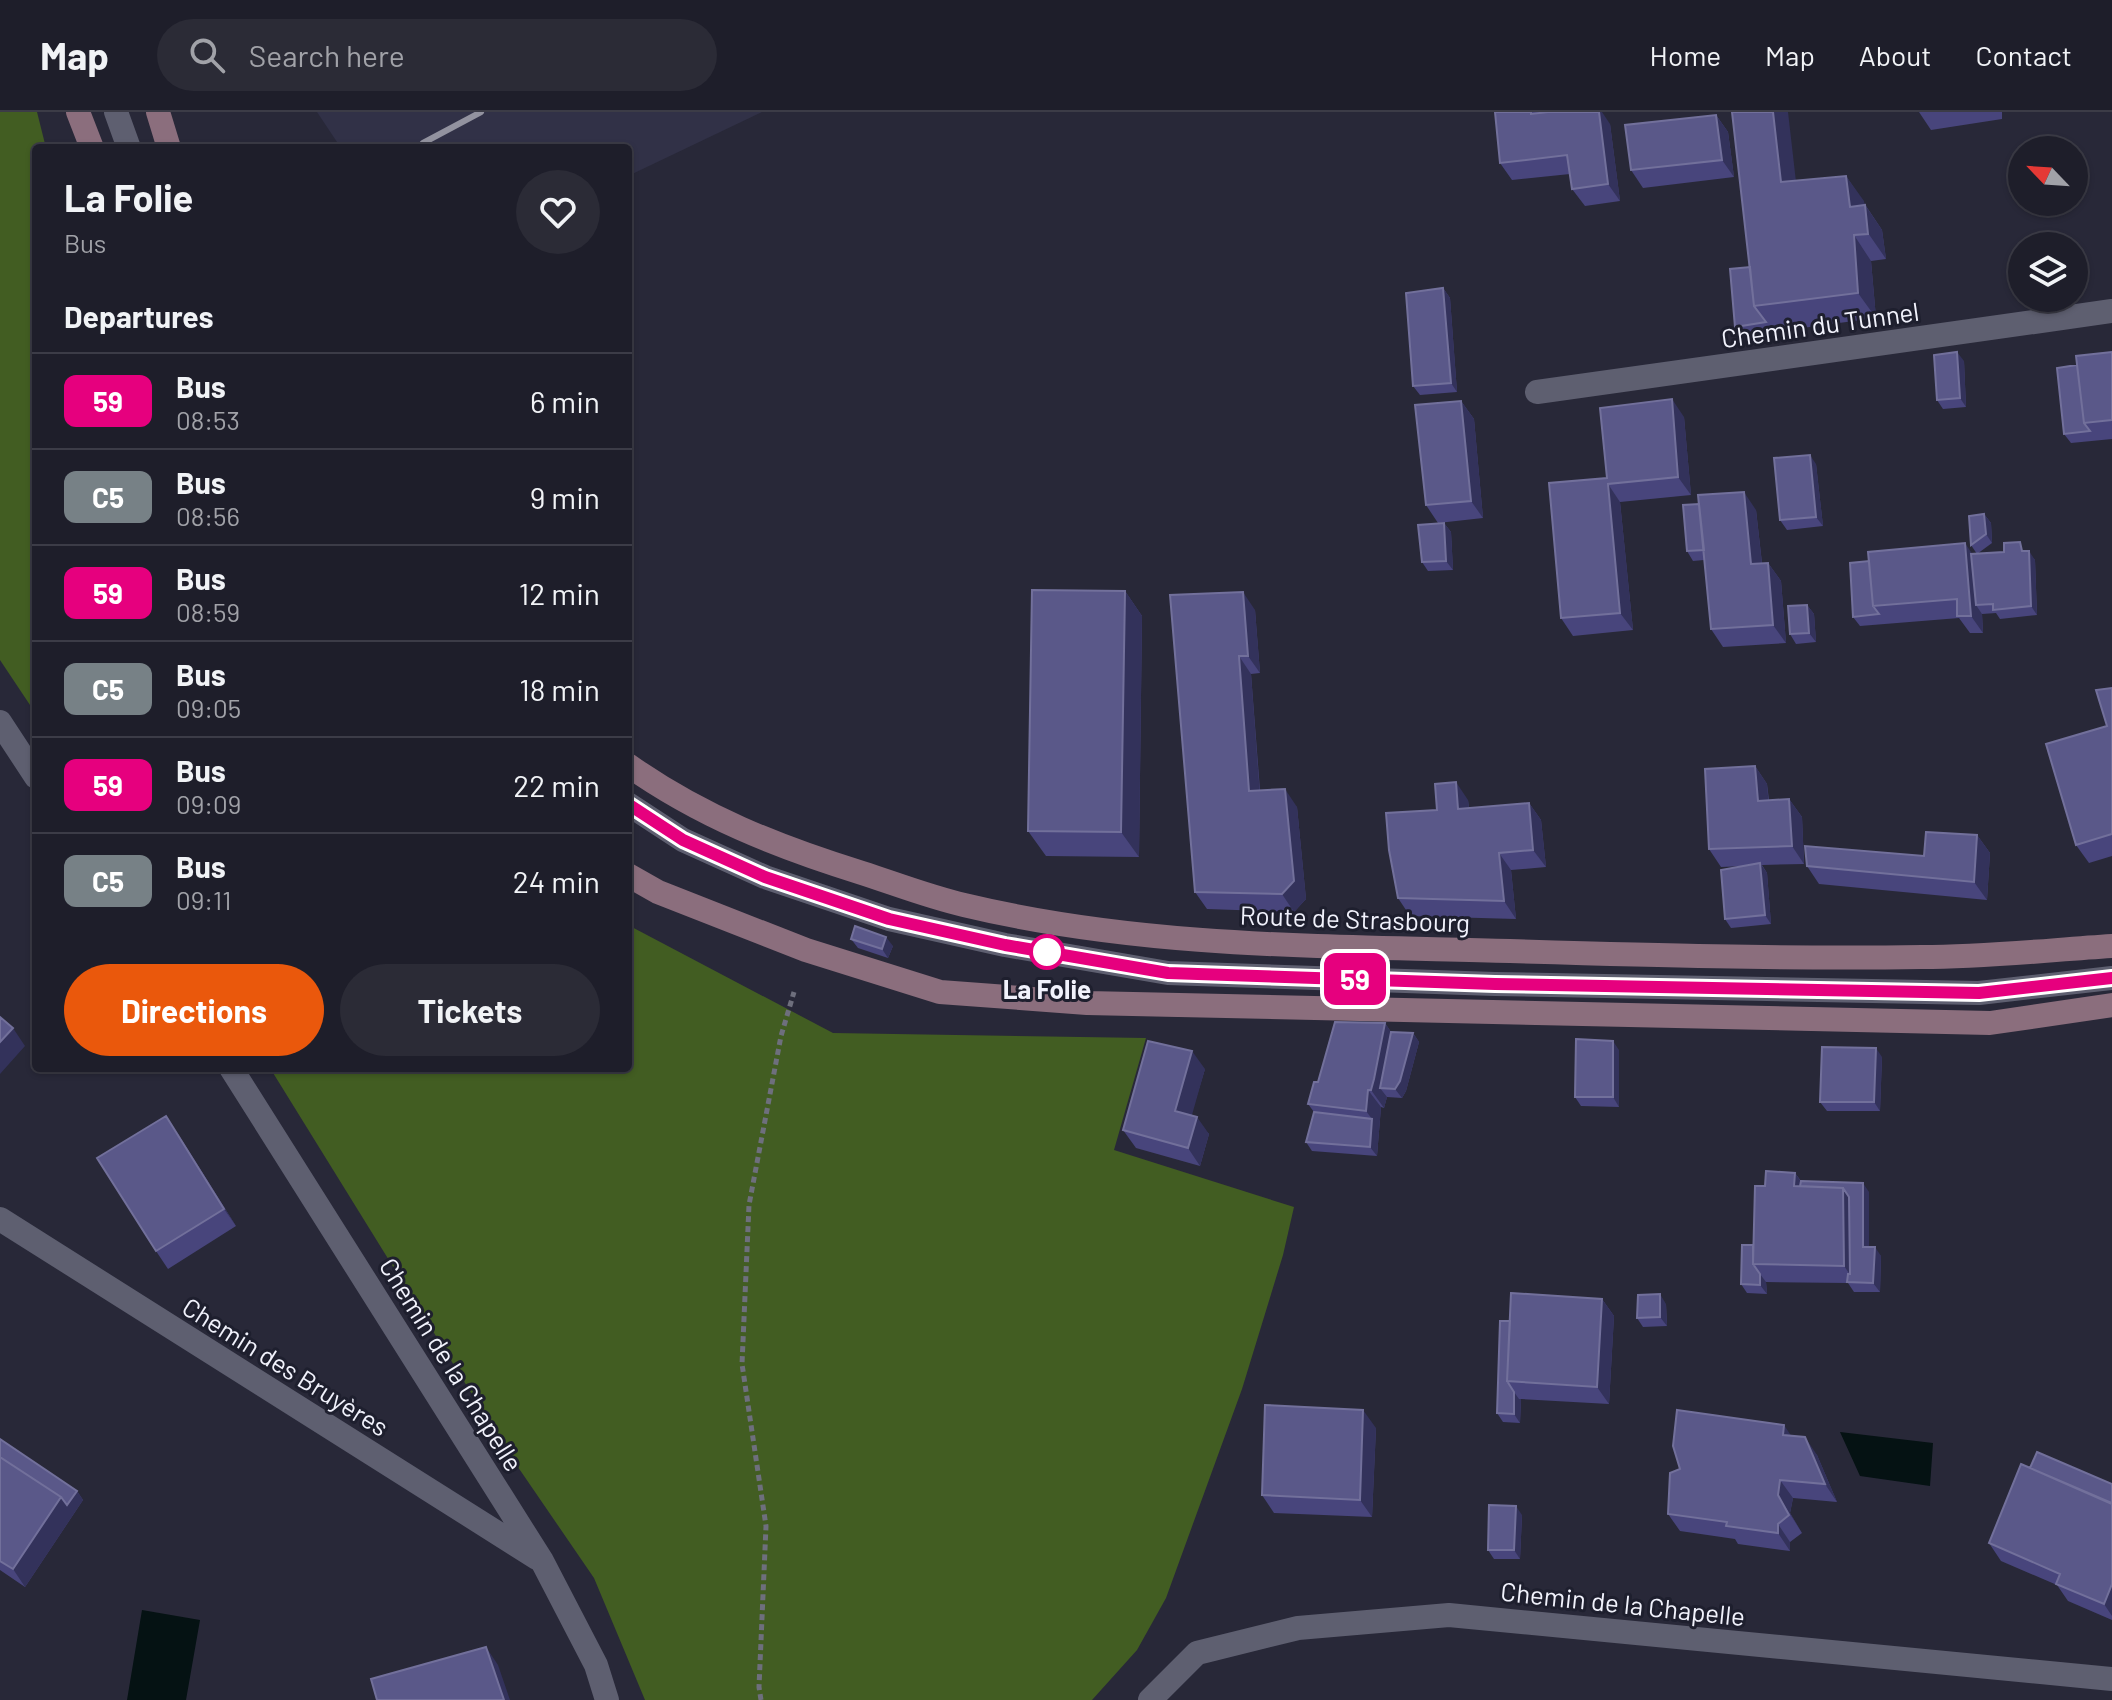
<!DOCTYPE html>
<meta charset="utf-8">
<style>
:root{--surface:#1e1e2a;--page:#2b2b36;--text:#f1f3f6;--muted:#a1a2a8;--line:#3c3c47;--accent:#ea580c}
body{margin:0;font-family:Barlow,sans-serif;background:var(--page);color:var(--text);height:100vh;display:flex;flex-direction:column;font-size:30px;white-space:nowrap}
*{box-sizing:border-box;margin:0}
p{font-size:26px;color:var(--muted)}
.icon{flex:none;width:44px;height:44px;fill:none;stroke:currentColor;stroke-width:2;stroke-linecap:round;stroke-linejoin:round}
.map{position:relative;flex:1;overflow:hidden}
.sheet{position:absolute;left:32px;top:32px;width:600px;height:928px;display:flex;flex-direction:column;background:var(--surface);border-radius:8px;box-shadow:0 2px 6px #0004,0 0 0 2px var(--line)}
.sheet>*{flex:none}
.badge{padding:0 16px;border-radius:12px;font-size:28px;line-height:52px}
.needle{width:52px;rotate:295deg}
.fabs{position:absolute;left:2008px;top:24px;display:grid;gap:16px}
.fabs a{display:grid;place-items:center;width:80px;height:80px;border-radius:50%;background:var(--surface);box-shadow:0 2px 6px #0004,0 0 0 2px var(--line);font-size:40px}
.map>.badge{position:absolute;translate:-50% -50%;box-shadow:0 0 0 4px #fff}
h2{padding:0 32px;font-size:30px;line-height:72px}
.round{display:grid;place-items:center;flex:none;width:84px;height:84px;border-radius:42px;background:var(--page)}
.summary{display:flex;align-items:center;justify-content:space-between;height:136px;padding:0 32px}
h1{font-size:38px;font-weight:700;line-height:60px}
.button{display:flex;gap:16px;margin-top:auto;padding:16px 32px}
.button a{flex:1;height:92px;border-radius:48px;background:var(--accent);color:#fff;font-size:32px;font-weight:700;line-height:92px;text-align:center}
.button a+a{background:var(--page);color:var(--text)}
ul{padding:0;list-style:none}
li{display:flex;align-items:center;gap:24px;height:96px;padding:0 32px;border-top:2px solid var(--line)}
li div{flex:1}
li b{display:block;font-size:30px}
li em{font-style:normal}
li .badge{min-width:88px;font-weight:700;text-align:center}
header{display:flex;align-items:center;gap:48px;box-sizing:border-box;height:112px;padding:0 40px;background:var(--surface);border-bottom:2px solid var(--line)}
header strong{font-size:38px}
nav{display:flex;gap:44px;margin-inline-start:auto;font-size:28px}
.search{width:560px;height:72px;background:var(--page);display:flex;align-items:center;gap:20px;box-sizing:border-box;padding:0 28px;border-radius:44px;color:var(--muted);font-size:30px}
.map>svg:first-child{display:block}
</style>
<header>
<strong>Map</strong>
<div class="search"><svg class="icon" aria-label="search" viewBox="0 0 24 24"><circle cx="10" cy="10" r="6"/><path d="M15 15l6 6"/></svg>Search here</div>
<nav><a>Home</a><a>Map</a><a>About</a><a>Contact</a></nav>
</header>
<div class="map">
<svg width="2112" height="1588" viewBox="0 0 2112 1588">
<rect width="100%" height="100%" fill="#282838"/>
<!-- built -->
<path fill="#313147" d="M317,0H762L628,64V36H341Z"/>
<!-- green -->
<path fill="#425d22" d="M0,0H37L46,36H36V602L0,548Z
M628,813L833,921L1146,926L1114,1038L1294,1095L1283,1143L1242,1277L1166,1486L1137,1538L1092,1588H645L594,1466L509,1342L270,956H628Z"/>
<!-- water -->
<path fill="#051213" d="M1840,1320L1933,1331L1930,1374L1860,1364Z
M142,1498L200,1508L186,1588H127Z"/>
<g fill="none" stroke-linecap="round" stroke-linejoin="round">
<!-- path -->
<path stroke="#6e6f7d" stroke-width="5" stroke-dasharray="6 4" stroke-linecap="butt" d="M761,1588L759,1575L766,1414L742,1252L749,1093L781,924L794,880"/>
<!-- lane -->
<path stroke="#5e5f70" stroke-width="24" d="M116,0L129,36
M628,692L683,728L765,765L889,807L1005,833L1168,861L1495,872L1979,881L2112,866"/>
<!-- street -->
<path stroke="#5e5f70" stroke-width="24" d="M1537,280L2112,199
M0,610L36,665
M231,956L542,1449L596,1553L607,1588
M0,1107L537,1446
M1150,1588L1197,1541L1298,1516L1449,1503L2112,1567"/>
<!-- secondary -->
<path stroke="#8b6e7d" stroke-width="24" d="M78,0L92,36
M158,0L169,36
M628,653C700,704 778,735 862,761C896,772 929,785 964,793C1143,836 1327,834 1510,839C1647,843 1784,847 1922,845C1985,845 2049,838 2112,834
M628,763L658,780L806,838L940,880L1087,891L1990,911L2112,893"/>
<!-- rail -->
<path stroke="#92929f" stroke-width="6" d="M423,31L481,0"/>
</g>
<!-- wall -->
<path fill="#48457c" d="M1495,0H1541L1610,12L1620,89L1585,94L1572,77L1570,62L1512,68L1500,51Z
M1919,0H2002V7L1931,18Z
M1716,3L1728,20L1734,65L1643,76L1631,58Z
M1846,64L1882,118L1886,147L1871,149L1876,206L1742,224L1735,215L1750,155L1796,69Z
M1443,176L1450,186L1457,280L1420,283L1413,274Z
M2112,240V327L2071,331L2064,322L2077,253Z
M1964,249L1966,295L1943,297L1937,288Z
M1461,289L1474,307L1483,406L1438,411L1426,393Z
M1684,305L1691,383L1620,390L1633,518L1573,524L1561,506L1607,366Z
M1816,352L1823,414L1787,418L1780,408Z
M1756,398L1762,451H1768L1781,469L1786,531L1723,535L1711,517L1704,448L1693,449L1687,439Z
M1984,402L1991,411L1992,431L1977,442L1971,433Z
M1444,411L1451,420L1453,458L1428,459L1422,450Z
M2027,439L2035,448L2037,503L2000,507L1996,501L1982,502L1983,521H1970L1959,506L1860,514L1853,505L1973,442Z
M1125,479L1142,504L1139,745L1046,744L1028,719Z
M1170,483L1255,498L1260,561L1251,562L1260,678L1297,695L1306,787L1294,800L1207,797L1195,780Z
M1807,493L1814,502L1816,530L1796,532L1790,522Z
M2112,576V744L2089,751L2076,733L2107,614Z
M1755,654L1767,672L1769,688L1789,687L1802,705L1804,752L1762,753L1767,761L1771,812L1731,816L1725,807L1746,754L1721,755L1709,737Z
M1468,688L1469,696L1529,691L1541,708L1546,755L1511,758L1516,807L1410,804L1398,786L1437,698Z
M1977,723L1990,741L1987,788L1819,772L1807,754L1924,744Z
M851,827L893,834L888,846L858,836Z
M1385,911L1391,920L1413,921L1419,930L1406,979L1402,986L1387,985L1384,996L1381,995L1377,1044L1312,1039L1306,1030L1314,1000L1308,992L1318,970Z
M1619,938V995L1581,994L1575,985Z
M1882,945L1880,999H1827L1820,990Z
M1205,957L1191,1003L1209,1022L1200,1054L1136,1036L1123,1018Z
M178,1022L236,1114L168,1157L156,1139Z
M1795,1061L1801,1069L1869,1080V1135L1881,1144L1880,1180H1854L1848,1171L1766,1170L1767,1182L1747,1181L1741,1172L1753,1133L1765,1074Z
M1602,1187L1614,1204L1609,1292L1521,1287L1520,1311L1503,1310L1497,1301L1510,1209Z
M1666,1192L1667,1214L1643,1215L1637,1206Z
M1376,1316L1372,1405L1274,1401L1262,1383Z
M1791,1324L1817,1343L1837,1390L1793,1386L1790,1401L1802,1421L1790,1430V1439L1738,1432L1735,1427L1680,1419L1668,1402Z
M0,1327L77,1379L83,1388L25,1475L0,1458Z
M2030,1356L2112,1372V1508L2068,1489L2057,1473L2001,1449L1989,1431Z
M1522,1403L1520,1447H1494L1488,1438Z"/>
<!-- shaded-wall -->
<path fill="#33325b" d="M1599,0H1602L1610,12L1620,89L1608,72Z
M1773,0H1788L1799,96L1781,70Z
M1716,3L1728,20L1734,65L1722,48Z
M1846,64L1864,89L1865,95V93L1882,118L1886,147L1850,95Z
M1854,123L1871,149L1876,206L1858,181Z
M1443,176L1450,186L1457,280L1451,271Z
M1957,240L1964,249L1966,295L1960,286Z
M1672,287L1684,305L1691,383L1678,365Z
M1461,289L1474,307L1483,406L1471,389Z
M1810,343L1816,352L1823,414L1816,405Z
M1608,372L1620,390L1633,518L1620,501Z
M1744,380L1756,398L1764,470L1751,452Z
M1984,402L1991,411L1992,431L1986,422Z
M1444,411L1451,420L1453,458L1446,449Z
M1965,431L1977,449L1976,493L1982,502L1983,521L1971,504Z
M2029,439L2035,448L2037,503L2031,494Z
M1768,451L1781,469L1786,531L1773,513Z
M1125,479L1142,504L1139,745L1121,720Z
M1243,480L1255,498L1260,561L1248,544Z
M1807,493L1814,502L1816,530L1809,521Z
M1239,544L1251,562L1261,697L1249,679Z
M1755,654L1767,672L1770,707L1758,689Z
M1456,670L1468,688L1471,715L1458,697Z
M1285,677L1297,695L1306,787L1294,800L1282,782Z
M1789,687L1802,705L1804,752L1792,734Z
M1529,691L1541,708L1546,755L1533,738Z
M1977,723L1990,741L1987,788L1974,770Z
M1499,741L1511,758L1516,807L1504,789Z
M1760,751L1767,761L1771,812L1765,803Z
M886,825L893,834L888,846L882,837Z
M1385,911L1397,929L1380,976L1387,985L1384,996L1371,978Z
M13,916L25,934L0,962V930Z
M1413,921L1419,930L1406,979L1402,986L1395,977Z
M1613,929L1619,938V995L1613,985Z
M1876,936L1882,945L1880,999L1874,990Z
M1192,939L1205,957L1188,1017L1175,999Z
M1368,978L1381,995L1377,1044L1370,1035L1372,1007L1366,999Z
M166,1004L178,1022L236,1114L224,1097Z
M1197,1005L1209,1022L1200,1054L1188,1036Z
M1795,1061L1807,1078L1794,1074Z
M1863,1071L1869,1080V1144L1863,1135Z
M1843,1076L1855,1094L1856,1171L1844,1154Z
M1875,1135L1881,1144L1880,1180L1873,1171Z
M1760,1162L1766,1170L1767,1182L1760,1173Z
M1660,1182L1666,1192L1667,1214L1660,1205Z
M1602,1187L1614,1204L1609,1292L1597,1275Z
M1514,1280L1519,1287H1521L1520,1311L1514,1302Z
M1363,1298L1376,1316L1372,1405L1360,1388Z
M1784,1313L1796,1331L1783,1323Z
M1805,1325L1817,1343L1837,1390L1825,1372Z
M1780,1368L1793,1386L1790,1401L1802,1421L1778,1383Z
M77,1379L83,1388L25,1475L13,1457L61,1385Z
M1516,1394L1522,1403L1520,1447L1514,1438Z
M1778,1412L1790,1430V1439L1778,1421Z
M2112,1472V1504L2104,1492Z
M486,1535L498,1553L510,1588H504Z"/>
<!-- building -->
<path fill="#5a5889" stroke="#72709b" stroke-width="2" d="M1495,0H1531V2L1548,0H1599L1608,72L1572,77L1567,43L1500,51Z
M1732,0H1773L1781,70L1846,64L1850,95L1865,93L1868,122L1854,123L1858,181L1754,194Z
M1716,3L1722,48L1631,58L1625,13Z
M1750,155L1754,194L1766,210L1735,215L1730,157Z
M1443,176L1451,271L1413,274L1406,181Z
M1957,240L1960,286L1937,288L1934,243Z
M2112,240V308L2084,311L2076,244Z
M2077,253L2084,311L2090,319L2064,322L2057,256Z
M1672,287L1678,365L1608,372L1620,501L1561,506L1549,371L1607,366L1600,296Z
M1461,289L1471,389L1426,393L1415,293Z
M1810,343L1816,405L1780,408L1774,346Z
M1744,380L1751,452L1768,451L1773,513L1711,517L1698,383Z
M1699,392L1704,438L1687,439L1683,393Z
M1984,402L1986,422L1971,433L1969,404Z
M1444,411L1446,449L1422,450L1418,413Z
M2020,430L2022,439H2029L2031,494L1993,498V492L1976,493L1971,442L2004,440V431Z
M1965,431L1971,504H1957V487L1873,494L1868,440Z
M1869,449L1873,494L1879,502L1853,505L1850,451Z
M1032,478L1125,479L1121,720L1028,719Z
M1243,480L1248,544H1239L1249,679L1285,677L1294,769L1282,782L1195,780L1170,483Z
M1807,493L1809,521L1790,522L1788,494Z
M2112,576V722L2076,733L2046,632L2107,614L2096,578Z
M1755,654L1758,689L1789,687L1792,734L1709,737L1705,657Z
M1456,670L1458,697L1529,691L1533,738L1499,741L1504,789L1398,786L1389,738L1386,701L1437,698L1435,672Z
M1926,720L1977,723L1974,770L1807,754L1805,734L1924,744Z
M1760,751L1765,803L1725,807L1721,758Z
M855,814L886,825L882,837L851,827Z
M0,905L13,916L0,930Z
M1335,910L1385,911L1374,967L1371,978H1368L1366,999L1308,992L1314,970H1318Z
M1391,920L1413,921L1400,969L1395,977L1380,976Z
M1576,927L1613,929V985H1575Z
M1148,929L1192,939L1175,999L1197,1005L1188,1036L1123,1018Z
M1822,935L1876,936L1874,990H1820Z
M1314,1000L1372,1007L1370,1035L1306,1030Z
M166,1004L224,1097L156,1139L97,1046Z
M1766,1059L1795,1061L1794,1074L1843,1076L1844,1154L1753,1152L1755,1074H1765Z
M1801,1069L1863,1071V1135H1875L1873,1171L1847,1170L1848,1162H1850L1849,1085L1843,1076L1800,1074Z
M1742,1133H1753V1152L1760,1162V1173L1741,1172Z
M1511,1181L1602,1187L1597,1275L1507,1269Z
M1660,1182V1205L1637,1206L1638,1183Z
M1500,1209H1510L1507,1269L1514,1280V1302L1497,1301Z
M1265,1293L1363,1298L1360,1388L1262,1383Z
M1677,1298L1784,1313L1783,1323L1805,1325L1825,1372L1780,1368L1778,1383L1789,1403L1778,1412V1421L1726,1414L1727,1410L1668,1402L1670,1361L1680,1357L1673,1334Z
M0,1327L77,1379L67,1393L61,1385L0,1345Z
M2037,1340L2112,1372V1391L2030,1356Z
M0,1345L61,1385L13,1457L0,1449Z
M2021,1352L2112,1392V1472L2104,1492L2056,1472L2060,1462L1989,1431Z
M1489,1393L1516,1394L1514,1438H1488Z
M486,1535L504,1588H377L371,1567Z"/>
<g fill="none" stroke-linecap="round" stroke-linejoin="round">
<!-- line casing -->
<g stroke="#fff" stroke-width="18">
<path id="line" d="M628,692L683,728L765,765L889,807L1005,833L1168,861L1495,872L1979,881L2112,866"/>
</g>
<!-- line -->
<use href="#line" stroke="#e6007e" stroke-width="12"/>
</g>
<!-- markers -->
<circle fill="#fff" stroke="#e6007e" stroke-width="4" cx="1047" cy="840" r="16"/>
<g text-anchor="middle" dominant-baseline="central" stroke-width="6" stroke-linejoin="round" paint-order="stroke">
<!-- street labels -->
<g font-size="26" fill="#f1f2fc" stroke="#1e1f2e">
<text transform="translate(1820 212) rotate(-8)">Chemin du Tunnel</text>
<text transform="translate(1355 806) rotate(2)">Route de Strasbourg</text>
<text transform="translate(452 1252) rotate(58)">Chemin de la Chapelle</text>
<text transform="translate(286 1254) rotate(32)">Chemin des Bruyères</text>
<text transform="translate(1623 1491) rotate(6)">Chemin de la Chapelle</text>
</g>
<!-- stop labels -->
<g font-size="26" font-weight="bold" fill="#f1f2fc" stroke="#1e1f2e">
<text x="1047" y="876">La Folie</text>
</g>
</g>
</svg>
<div class="fabs">
<a><svg class="needle" viewBox="-14 -14 28 28"><path d="M0-13l5 13h-10z" fill="#e53935"/><path d="M0 13l5-13h-10z" fill="#a1a2a8"/></svg></a>
<a><svg class="icon" aria-label="layers" viewBox="0 0 24 24"><path d="M12 4l9 5-9 5-9-5zM3 14l9 5 9-5"/></svg></a>
</div>
<b class="badge" style="left:1355px;top:867px;background:#e6007e;color:#fff">59</b>
<section class="sheet">
<div class="summary"><div><h1>La Folie</h1><p>Bus</p></div><a class="round"><svg class="icon" aria-label="heart" viewBox="0 0 24 24"><path d="M12 20l-8-8c-3-5 5-10 8-4 3-6 11-1 8 4z"/></svg></a></div>
<h2>Departures</h2>
<ul>
<li><span class="badge" style="background:#e6007e;color:#fff">59</span><div><b>Bus</b><p>08:53</p></div><em>6 min</em></li>
<li><span class="badge" style="background:#778186;color:#fff">C5</span><div><b>Bus</b><p>08:56</p></div><em>9 min</em></li>
<li><span class="badge" style="background:#e6007e;color:#fff">59</span><div><b>Bus</b><p>08:59</p></div><em>12 min</em></li>
<li><span class="badge" style="background:#778186;color:#fff">C5</span><div><b>Bus</b><p>09:05</p></div><em>18 min</em></li>
<li><span class="badge" style="background:#e6007e;color:#fff">59</span><div><b>Bus</b><p>09:09</p></div><em>22 min</em></li>
<li><span class="badge" style="background:#778186;color:#fff">C5</span><div><b>Bus</b><p>09:11</p></div><em>24 min</em></li>
</ul>
<div class="button"><a>Directions</a><a>Tickets</a></div>
</section>
</div>
